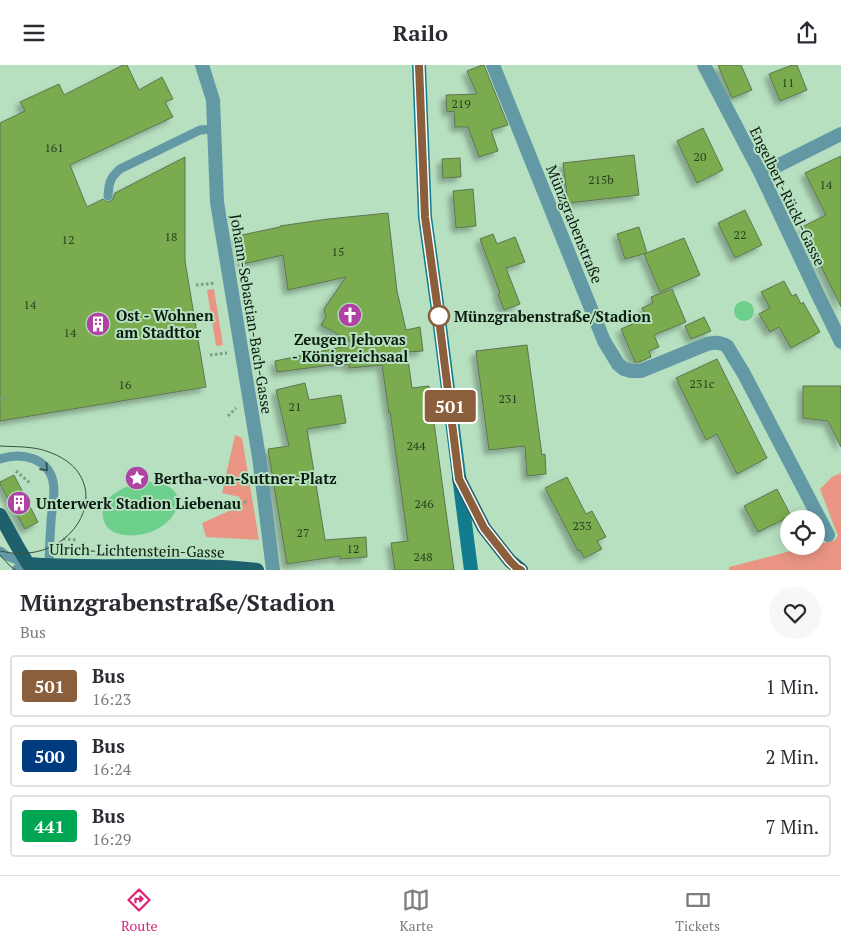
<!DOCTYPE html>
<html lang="de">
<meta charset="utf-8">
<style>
:root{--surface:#fff;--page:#f7f7f7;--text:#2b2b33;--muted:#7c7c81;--line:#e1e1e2;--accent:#db2777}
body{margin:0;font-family:"PT Serif",serif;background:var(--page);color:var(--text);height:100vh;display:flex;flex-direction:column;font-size:19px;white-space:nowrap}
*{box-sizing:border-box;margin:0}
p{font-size:16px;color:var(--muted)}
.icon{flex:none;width:28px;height:28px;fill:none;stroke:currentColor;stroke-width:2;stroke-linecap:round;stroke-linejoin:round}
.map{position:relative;height:505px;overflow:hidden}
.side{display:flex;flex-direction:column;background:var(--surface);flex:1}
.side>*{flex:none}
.badge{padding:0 10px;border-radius:4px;font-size:18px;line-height:32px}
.fabs{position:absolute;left:780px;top:445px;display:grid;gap:10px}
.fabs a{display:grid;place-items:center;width:45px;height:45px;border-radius:50%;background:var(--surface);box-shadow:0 2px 12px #0003;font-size:25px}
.map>.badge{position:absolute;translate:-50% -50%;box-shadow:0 0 0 2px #fff}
.round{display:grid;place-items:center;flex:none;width:52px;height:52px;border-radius:26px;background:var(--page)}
.overview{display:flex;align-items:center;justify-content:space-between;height:85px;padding:0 20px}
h1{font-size:24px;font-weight:700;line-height:38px}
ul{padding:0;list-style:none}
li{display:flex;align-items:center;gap:15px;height:62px;margin:0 10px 8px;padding:0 10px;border:2px solid var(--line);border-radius:5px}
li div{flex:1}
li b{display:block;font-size:19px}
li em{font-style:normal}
li .badge{min-width:55px;font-weight:700;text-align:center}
header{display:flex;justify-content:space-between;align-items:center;height:65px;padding:0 20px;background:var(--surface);font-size:22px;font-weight:700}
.tabs{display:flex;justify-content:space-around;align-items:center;height:70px;border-top:1px solid var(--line);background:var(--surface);font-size:14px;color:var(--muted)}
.tabs a{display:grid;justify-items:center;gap:2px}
.tabs .on{color:var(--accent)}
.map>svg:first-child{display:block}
</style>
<header><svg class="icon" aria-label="menu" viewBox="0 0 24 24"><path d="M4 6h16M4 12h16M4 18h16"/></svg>Railo<svg class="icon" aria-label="share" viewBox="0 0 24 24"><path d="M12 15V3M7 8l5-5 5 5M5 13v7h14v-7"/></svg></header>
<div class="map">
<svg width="841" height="505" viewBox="0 0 841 505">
<defs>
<filter id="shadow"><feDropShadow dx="-4.5" dy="4.5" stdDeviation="2.5" flood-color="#0004"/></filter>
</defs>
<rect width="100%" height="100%" fill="#b6e0c0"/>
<!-- green -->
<path fill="#ea9584" d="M214,224L223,280L216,281L207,225Z
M235,370L242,373L259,475L206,472L202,458L238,442L240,432L222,428Z
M841,408V505H729V502L810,481H816V480L835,475L838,471L820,424L832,412Z"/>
<!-- water -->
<path fill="#6dcf8c" d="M734 246a10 10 0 1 1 20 0a10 10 0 1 1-20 0Z
M146,417C204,417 175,475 125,470C117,469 107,466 104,456C96,432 127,419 146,417Z"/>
<!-- building -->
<path fill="#7aab50" stroke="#5f754f" filter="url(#shadow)" d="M123,0H127L139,25L162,12L173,34L165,37L173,52L70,100L87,142L103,134L107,137L111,136L113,134L115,128L185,92V196L206,322L0,356V58L25,46L20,37L59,19L64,30Z
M482,0H484L508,60L491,65L498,86L479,92L468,62H455L454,46L447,47L446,30L477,29L467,6Z
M718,0H741L752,25L732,33Z
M792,0H797L807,25L780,36L769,9Z
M703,63L723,105L697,118L677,76Z
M634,90L639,130L568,138L563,98Z
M841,91V242L802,162L826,150L805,108Z
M460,93L461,112L443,113L442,94Z
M473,124L476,161L456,163L453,126Z
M745,145L762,180L735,193L718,158Z
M388,148L397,226L406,265L420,262L423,286L407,287L412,323L429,321L454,505H395L391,478L408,476L390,347L389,348L382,300L349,303V299L341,300L340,299L277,307L275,296L356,279L321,260L326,252L324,244L346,212L288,225L283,190L243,199L237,171L280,162V161L328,154Z
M639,162L647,188L625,194L617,169Z
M493,169L497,179L515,172L525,197L506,203L520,239L504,245L498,229L500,228L480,174Z
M684,173L700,210L660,227L644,189Z
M784,216L792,231L796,229L801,239L803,237L820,267L791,283L779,262L770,267L759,249L770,243L761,227Z
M672,224L686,257L654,270L659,282L649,286L651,292L639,297H635L621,264L646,253L642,243L653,238L651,232Z
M704,252L711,266L691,274L685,261Z
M527,280L542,390L545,389L546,409L527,411L525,381L489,385L476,286Z
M717,294L767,393L737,409L717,369L706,375L676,313Z
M305,318L309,335L341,330L346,358L307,364L325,475L366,472L367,492L340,494V491L287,499L268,384L289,381L276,325Z
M803,321H841V382L828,356L803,353Z
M14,410L38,457L25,464L0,419V417Z
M567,412L586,449L592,446L606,472L597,476L602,484L584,493L580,485L578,486L545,423Z
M777,424L791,451L758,467L744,441Z"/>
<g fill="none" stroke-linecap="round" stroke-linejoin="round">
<!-- path -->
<path stroke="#7b9d84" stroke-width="3" stroke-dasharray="2.5 2.5" stroke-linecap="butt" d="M196,220L215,218
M210,290L227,288
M0,335L8,331
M228,351L236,343
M16,406L30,418
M239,437H248
M63,474L78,475"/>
<!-- service -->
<path stroke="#6399a5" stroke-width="9" d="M108,131C109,117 110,113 120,104L200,65L215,64
M0,394C11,390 23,390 34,394C41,397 48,403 51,410C57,424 52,442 51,456C50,472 49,488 49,503
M0,486L7,491L28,499"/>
<!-- minor -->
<path stroke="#6399a5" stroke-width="14" d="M202,0L213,35L217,137L259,392L273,505
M493,0L604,276L618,299L624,304L631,306H641L707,279C714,277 721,277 727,281L744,309L828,470
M704,0L761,109L819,232L841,277
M761,109L841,69"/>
<!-- tertiary -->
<path stroke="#6399a5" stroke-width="14" d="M19,505L28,499"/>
<!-- secondary -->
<path stroke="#117c8d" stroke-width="14" d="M419,0L425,152L438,246L471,505"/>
<!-- primary -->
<path stroke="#1e616d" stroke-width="14" d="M459,414L484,463L510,496L521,505
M0,450L16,479L28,499C104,505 181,496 257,505"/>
<!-- tram -->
<path stroke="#39503f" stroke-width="1" d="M0,381C16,382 34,381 49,387C122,413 77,505 0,486
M0,490L10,501L16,505"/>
</g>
<!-- one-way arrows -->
<defs><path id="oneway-chevron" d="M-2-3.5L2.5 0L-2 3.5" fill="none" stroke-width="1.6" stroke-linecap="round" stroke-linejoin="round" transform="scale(1.25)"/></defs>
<use stroke="#335453" href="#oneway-chevron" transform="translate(45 403) rotate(46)"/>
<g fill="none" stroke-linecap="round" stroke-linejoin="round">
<!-- line casing -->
<g stroke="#fff" stroke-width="11">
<path id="line" d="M419,0L425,152L438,246L459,414L484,463L510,496L517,503L521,505"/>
</g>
<!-- line -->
<use href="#line" stroke="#8b5e3c" stroke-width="8"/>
</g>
<!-- icons -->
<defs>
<g id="church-disc" transform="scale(1.25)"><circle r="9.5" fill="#af43a3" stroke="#b6e0c0"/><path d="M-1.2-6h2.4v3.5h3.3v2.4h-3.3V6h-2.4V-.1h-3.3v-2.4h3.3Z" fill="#fff"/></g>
<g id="building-disc" transform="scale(1.25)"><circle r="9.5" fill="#af43a3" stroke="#b6e0c0"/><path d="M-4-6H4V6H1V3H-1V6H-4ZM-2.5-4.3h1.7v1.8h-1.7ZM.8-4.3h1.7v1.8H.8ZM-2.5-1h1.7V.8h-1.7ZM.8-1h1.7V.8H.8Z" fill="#fff"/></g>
<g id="sight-disc" transform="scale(1.25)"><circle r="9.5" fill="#af43a3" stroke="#b6e0c0"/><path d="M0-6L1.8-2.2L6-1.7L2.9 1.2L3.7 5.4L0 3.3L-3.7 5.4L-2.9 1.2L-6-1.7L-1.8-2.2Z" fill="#fff"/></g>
</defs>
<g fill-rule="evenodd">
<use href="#church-disc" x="350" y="250"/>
<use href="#building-disc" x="98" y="259"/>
<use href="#sight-disc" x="137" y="413"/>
<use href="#building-disc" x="19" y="438"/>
</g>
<!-- markers -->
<circle fill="#fff" stroke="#8b5e3c" stroke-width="2.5" cx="439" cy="251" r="10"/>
<g text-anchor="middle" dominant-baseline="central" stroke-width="4" stroke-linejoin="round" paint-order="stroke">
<!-- number labels -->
<g font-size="12" fill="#273f20">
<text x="788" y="17">11</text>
<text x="461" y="38">219</text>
<text x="54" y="82">161</text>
<text x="700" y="91">20</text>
<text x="601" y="114">215b</text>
<text x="826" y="119">14</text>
<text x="740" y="169">22</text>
<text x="171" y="171">18</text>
<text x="68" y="174">12</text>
<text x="338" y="186">15</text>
<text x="30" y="239">14</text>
<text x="70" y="267">14</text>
<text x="702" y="318">231c</text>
<text x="125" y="319">16</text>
<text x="508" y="333">231</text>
<text x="295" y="341">21</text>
<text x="416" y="380">244</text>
<text x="424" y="438">246</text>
<text x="582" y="460">233</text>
<text x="303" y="467">27</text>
<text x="353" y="483">12</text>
<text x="423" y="491">248</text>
</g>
<!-- street labels -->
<g font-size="15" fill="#0b1b10" stroke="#b6e0c0">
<text transform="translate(788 131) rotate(64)">Engelbert-Rückl-Gasse</text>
<text transform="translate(575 159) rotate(68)">Münzgrabenstraße</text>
<text transform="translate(252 249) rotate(81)">Johann-Sebastian-Bach-Gasse</text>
<text transform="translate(137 485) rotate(1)">Ulrich-Lichtenstein-Gasse</text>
</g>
<!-- poi labels -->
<g font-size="15" font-weight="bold" fill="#0b1b10" stroke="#b6e0c0" text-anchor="start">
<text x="116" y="250">Ost - Wohnen<tspan x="116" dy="17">am Stadttor</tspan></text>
<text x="350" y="274" text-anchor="middle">Zeugen Jehovas<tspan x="350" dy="17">- Königreichsaal</tspan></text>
<text x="154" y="413">Bertha-von-Suttner-Platz</text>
<text x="36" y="438">Unterwerk Stadion Liebenau</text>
</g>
<!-- stop labels -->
<g font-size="15" font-weight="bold" fill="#0b1b10" stroke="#b6e0c0" text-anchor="start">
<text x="454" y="251">Münzgrabenstraße/Stadion</text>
</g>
</g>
</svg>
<div class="fabs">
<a><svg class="icon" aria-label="locate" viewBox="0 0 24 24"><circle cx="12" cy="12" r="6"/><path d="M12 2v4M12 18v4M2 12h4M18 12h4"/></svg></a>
</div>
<b class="badge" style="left:450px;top:341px;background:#8b5e3c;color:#fff">501</b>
</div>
<section class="side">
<div class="overview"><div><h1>Münzgrabenstraße/Stadion</h1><p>Bus</p></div><a class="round"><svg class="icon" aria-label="heart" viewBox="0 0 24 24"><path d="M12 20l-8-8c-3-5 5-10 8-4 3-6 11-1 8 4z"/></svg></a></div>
<ul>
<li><span class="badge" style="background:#8b5e3c;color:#fff">501</span><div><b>Bus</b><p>16:23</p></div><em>1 Min.</em></li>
<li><span class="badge" style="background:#003b80;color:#fff">500</span><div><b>Bus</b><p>16:24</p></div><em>2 Min.</em></li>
<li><span class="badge" style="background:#00a651;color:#fff">441</span><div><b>Bus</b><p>16:29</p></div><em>7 Min.</em></li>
</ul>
</section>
<nav class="tabs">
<a class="on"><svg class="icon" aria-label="directions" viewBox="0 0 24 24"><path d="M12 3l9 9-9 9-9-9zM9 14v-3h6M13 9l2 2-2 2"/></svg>Route</a>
<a><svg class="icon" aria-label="map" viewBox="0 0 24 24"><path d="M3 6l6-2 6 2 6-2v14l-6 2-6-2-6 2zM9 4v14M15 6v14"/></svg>Karte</a>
<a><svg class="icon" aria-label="tickets" viewBox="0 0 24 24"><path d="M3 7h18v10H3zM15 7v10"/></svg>Tickets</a>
</nav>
